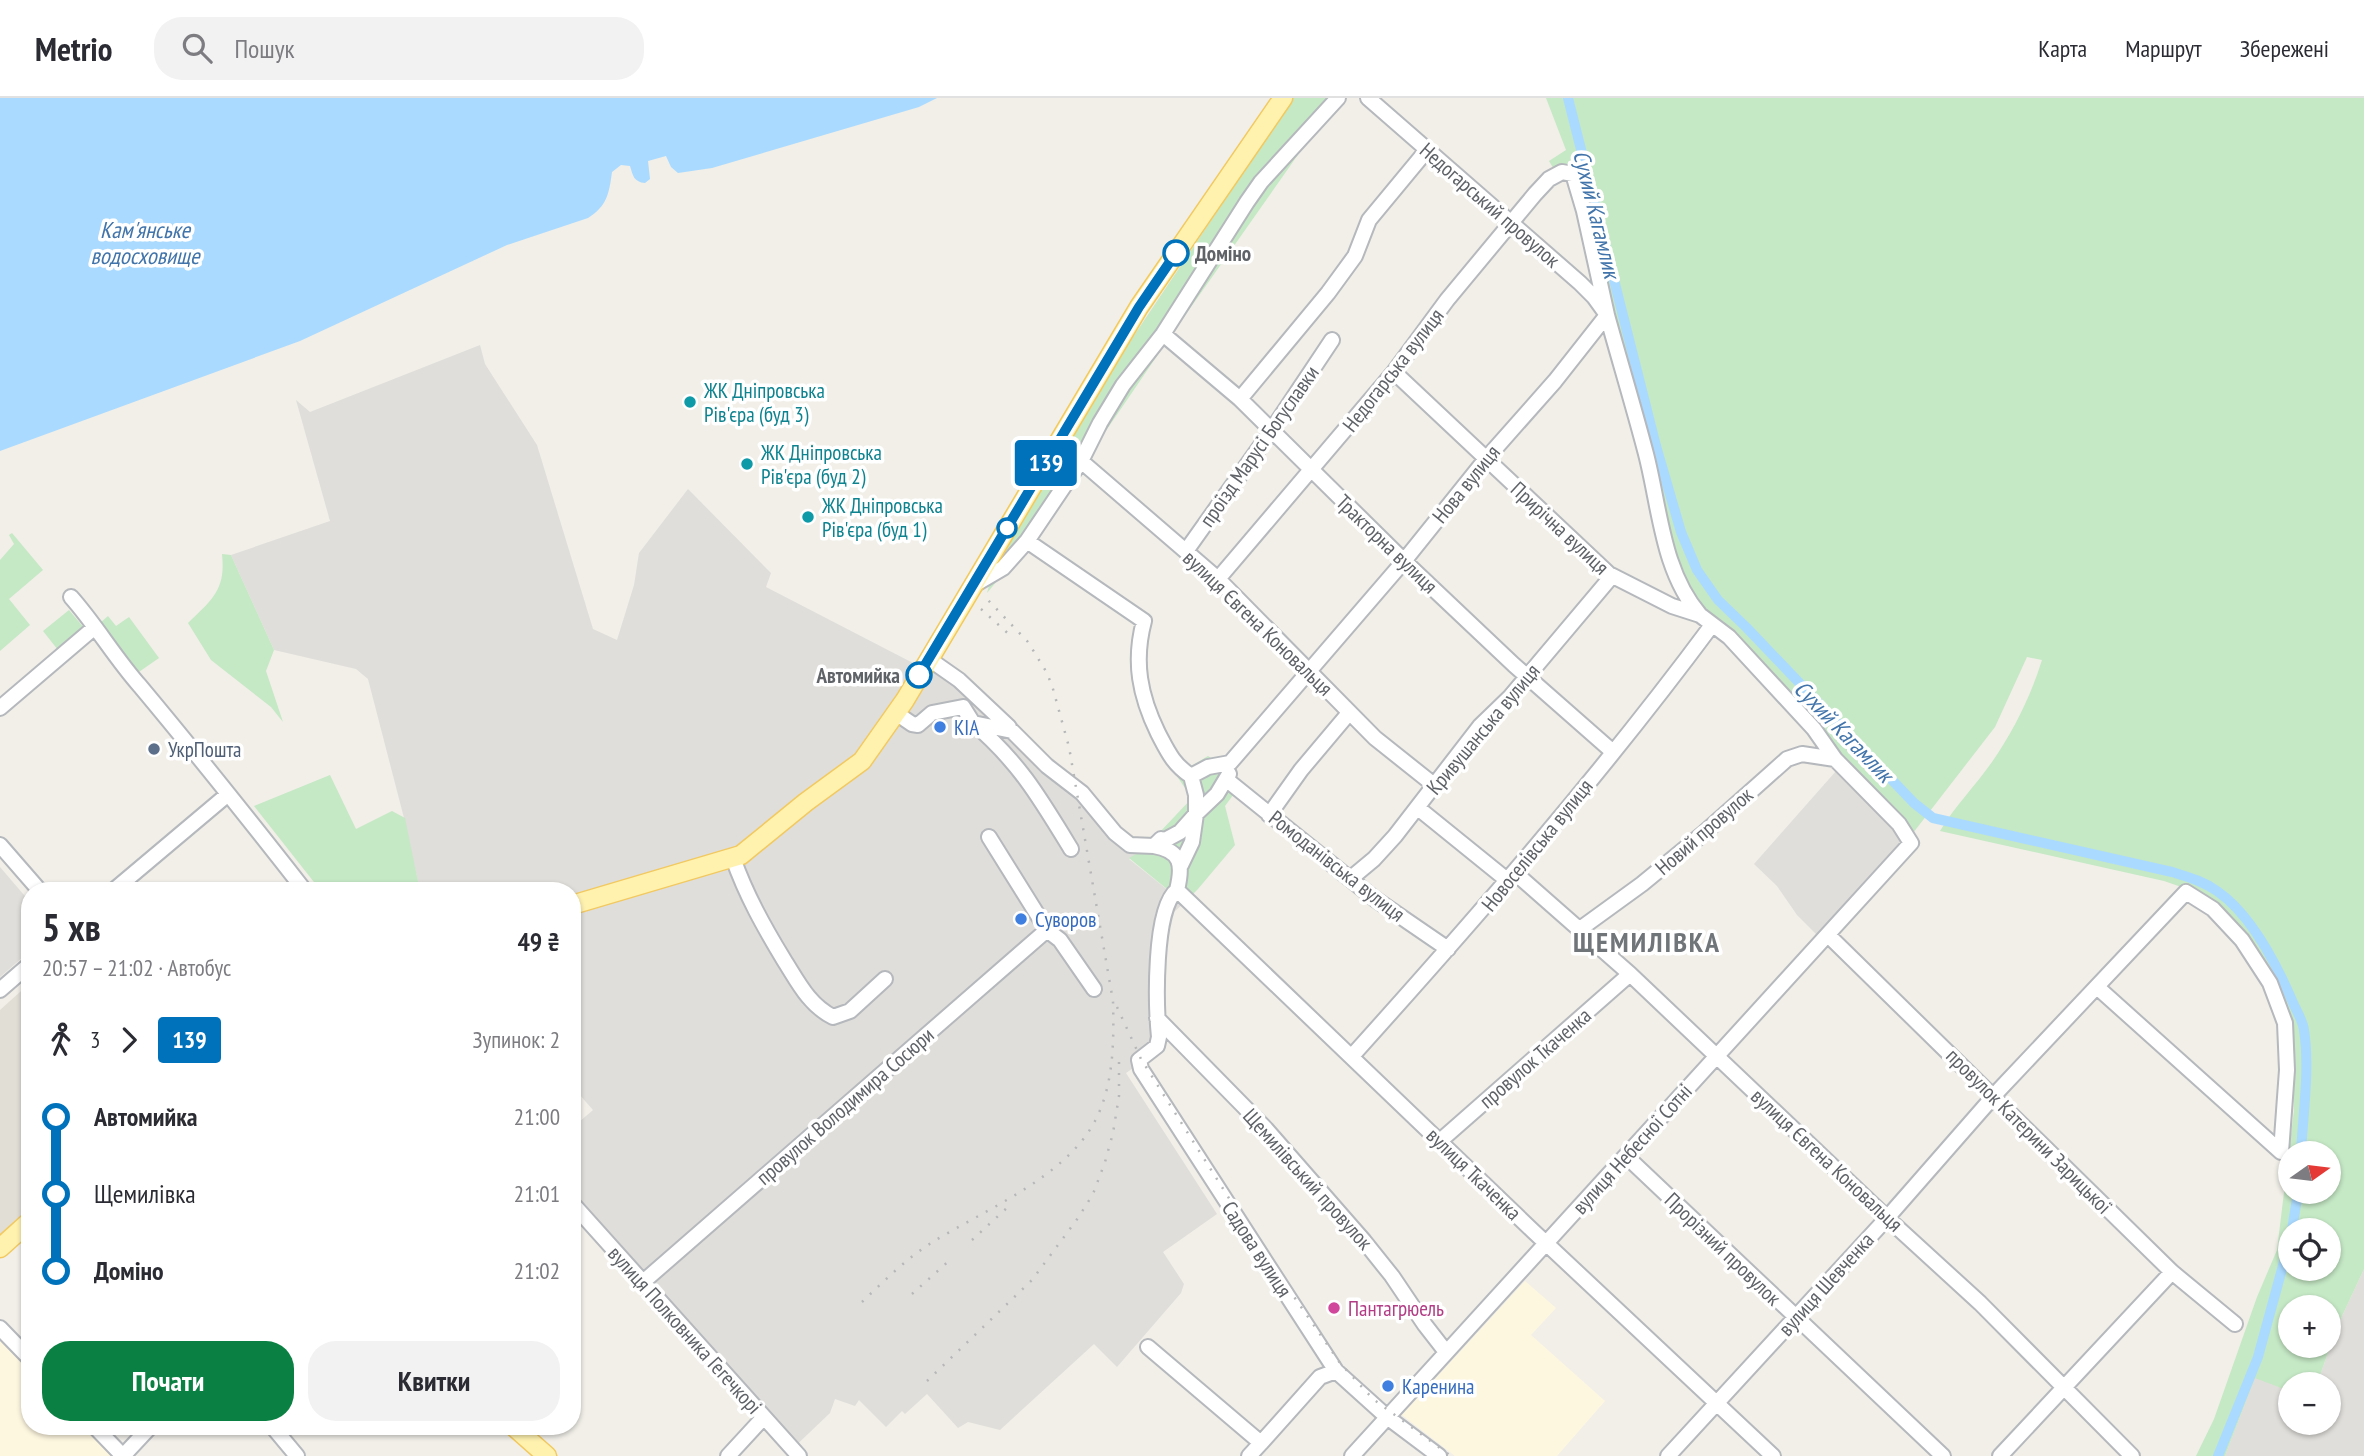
<!DOCTYPE html>
<html lang="uk">
<meta charset="utf-8">
<style>
:root{--surface:#fff;--page:#f2f2f3;--text:#2b2b33;--muted:#7c7c81;--line:#e1e1e2;--accent:#0b8043}
body{margin:0;font-family:"PT Sans Narrow",sans-serif;background:var(--page);color:var(--text);height:100vh;display:flex;flex-direction:column;font-size:26px;white-space:nowrap}
*{box-sizing:border-box;margin:0}
p{font-size:23px;color:var(--muted)}
.icon{flex:none;width:38px;height:38px;fill:none;stroke:currentColor;stroke-width:2;stroke-linecap:round;stroke-linejoin:round}
.map{position:relative;flex:1;overflow:hidden}
.side{position:absolute;left:21px;top:784px;width:560px;height:553px;display:flex;flex-direction:column;background:var(--surface);border-radius:28px;box-shadow:0 2px 5px #0004}
.side>*{flex:none}
.badge{padding:0 14px;border-radius:5px;font-size:24px;line-height:46px}
.needle{width:46px;rotate:76deg}
.fabs{position:absolute;left:2278px;top:1043px;display:grid;gap:14px}
.fabs a{display:grid;place-items:center;width:63px;height:63px;border-radius:50%;background:var(--surface);box-shadow:0 2px 5px #0004;font-size:35px}
.map>.badge{position:absolute;translate:-50% -50%;box-shadow:0 0 0 4px #fff}
.legs{display:flex;align-items:center;gap:10px;height:77px;padding:0 21px;font-size:23px}
.legs p{margin-inline-start:auto}
.overview{display:flex;align-items:center;justify-content:space-between;height:119px;padding:0 21px}
h1{font-size:38px;font-weight:800;line-height:52px}
.button{display:flex;gap:14px;margin-top:auto;padding:14px 21px}
.button a{flex:1;height:80px;border-radius:28px;background:var(--accent);color:#fff;font-size:28px;font-weight:800;line-height:80px;text-align:center}
.button a+a{background:var(--page);color:var(--text)}
ul{padding:0 21px;list-style:none}
li{display:flex;align-items:center;gap:24px;height:77px;font-size:26px}
li i{display:grid;place-items:center;width:10px;height:100%;margin:0 9px;background:currentColor}
li i::after{content:'';width:18px;height:18px;margin:-9px;border:5px solid;border-radius:50%;background:var(--surface)}
li p{margin-inline-start:auto}
li:first-child i{background:linear-gradient(#0000 50%,currentColor 0)}
li:last-child i{background:linear-gradient(currentColor 50%,#0000 0)}
header{display:flex;align-items:center;gap:42px;box-sizing:border-box;height:98px;padding:0 35px;background:var(--surface);border-bottom:2px solid var(--line)}
header strong{font-size:33px}
nav{display:flex;gap:38px;margin-inline-start:auto;font-size:24px}
.search{width:490px;height:63px;background:var(--page);display:flex;align-items:center;gap:18px;box-sizing:border-box;padding:0 24px;border-radius:28px;color:var(--muted);font-size:26px}
.map>svg:first-child{display:block}
</style>
<header>
<strong>Metrio</strong>
<div class="search"><svg class="icon" aria-label="search" viewBox="0 0 24 24"><circle cx="10" cy="10" r="6"/><path d="M15 15l6 6"/></svg>Пошук</div>
<nav><a>Карта</a><a>Маршрут</a><a>Збережені</a></nav>
</header>
<div class="map">
<svg width="2364" height="1358" viewBox="0 0 2364 1358">
<rect width="100%" height="100%" fill="#f1efe8"/>
<!-- commercial -->
<path fill="#fef7e0" d="M1525,1183L1556,1210L1531,1237L1605,1303L1557,1358H1455L1402,1317Z
M0,1234L30,1266V1328H88L115,1358H0Z"/>
<!-- industrial -->
<path fill="#e0deda" d="M480,247L485,266L537,347L593,531L617,542L634,487L639,455L688,391L771,475L766,489L913,565L943,563L1116,730L1143,752L1129,761L1184,805L1173,815L1164,832L1159,952L1126,975L1217,1116L1163,1154L1184,1186L1181,1195L1117,1269L1094,1246L1000,1332L968,1324L958,1330L927,1296L905,1316L902,1313L886,1329L859,1302L855,1308L835,1301L830,1315L788,1355L572,1116V1030L593,1012L572,988V793H420L404,720L368,581L356,571L274,552L231,457L330,423L296,302L310,314Z
M1844,664L1913,735L1817,837L1797,817L1777,788L1754,766Z
M0,769L30,804V853L0,879Z
M2364,1171V1358H2225L2255,1279L2291,1294V1325H2329V1286H2317L2337,1229Z"/>
<!-- education -->
<path fill="#e1ded6" d="M30,885V1110L0,1138V912Z"/>
<!-- green -->
<path fill="#c5e8c5" fill-rule="evenodd" d="M1293,0H1347L1302,51L1172,236L1032,441L987,495L996,462L1125,251Z
M1546,0H2364V1171L2337,1229L2317,1286H2291V1294L2255,1280L2225,1358H2196L2214,1321L2257,1199L2277,1152L2294,1012L2291,931L2269,878L2193,793L2164,783L1940,733C1955,708 1975,688 1992,664C2013,634 2031,598 2042,562L2027,559L1995,629L1913,735L1844,664L1730,532L1697,504L1675,459L1576,72L1555,73L1549,63L1566,52ZM2291,1055H2329V1094H2291ZM2291,1132H2329V1171H2291ZM2291,1209H2329V1248H2291Z
M12,435L43,472L9,501L30,527L0,553V462L14,446L9,437Z
M222,456L231,457L274,552L266,573L283,624L271,609L211,562L188,525C212,502 226,492 222,456Z
M69,512L85,531L58,552L43,533Z
M108,518L116,528L129,519L159,560L136,576L99,526Z
M1208,658L1217,664L1239,689L1225,708L1235,747L1198,791L1184,805L1129,760L1143,752L1192,700L1176,677Z
M330,677L356,731L392,713L405,720L420,793H321L254,708Z"/>
<!-- water -->
<path fill="#aadaff" d="M0,0H937L919,9L712,70L678,75L671,69L666,58L648,63L650,81L645,85C634,84 633,78 630,68L621,67L612,74C609,96 607,108 588,120L507,147L300,243L0,353Z"/>
<g fill="none" stroke-linecap="round" stroke-linejoin="round">
<!-- canal -->
<path stroke="#aadaff" stroke-width="10" d="M1568,0L1656,348L1681,434L1697,472L1718,502L1746,529L1914,705L1933,720L2172,774C2188,779 2203,783 2217,793C2252,817 2278,869 2294,907C2298,915 2303,924 2304,932C2310,970 2303,1016 2301,1055
M2292,1132L2298,1094
M2218,1358L2258,1259L2291,1138"/>
<!-- minor casing -->
<g stroke="#b5b8bc" stroke-width="18">
<path id="minor" d="M1368,0L1580,185L1594,199L1607,217C1620,264 1634,310 1646,356C1660,410 1662,473 1700,517
M1163,236L1240,301L1404,463L1514,567L1613,654
M1240,301L1328,195L1355,158L1369,122L1427,52
M1081,363L1218,481L1375,640L1434,687
M1027,443L1144,523C1133,564 1140,598 1158,635C1168,654 1173,666 1191,678
M1186,453L1272,332L1332,242
M974,487L1003,470L1027,443L1081,363L1100,325L1123,287L1163,236L1247,104L1261,84L1338,0
M71,499C96,527 115,560 140,588C196,655 251,724 305,793
M929,561L959,582L1009,629
M0,610L95,529
M896,615L912,626L918,627L932,615L963,609L973,625L1012,633L1047,668L1082,695L1115,735L1130,747L1154,748L1161,741
M973,625C1019,664 1040,700 1071,751
M1227,682L1375,801L1448,851
M1418,710L1507,782
M1269,717L1301,672L1349,615
M989,739L1047,832L1060,842L1094,891
M0,747L40,793
M733,760C746,797 764,829 784,862C798,884 809,907 833,919L850,913L885,881
M1181,767L1192,744L1196,716L1217,696L1229,676
M1514,774L1630,876L1887,1120L1980,1205L2132,1358
M1350,781L1374,761L1395,738L1480,628L1510,599L1612,478
M1177,792C1183,767 1182,753 1154,748L1180,734L1196,716V697L1191,678L1208,669L1230,665L1404,463L1486,361L1555,283L1607,217L1584,113L1573,76L1562,74L1549,81L1535,96L1447,202L1394,274L1218,481
M1177,792L1533,1133L1773,1358
M1177,792C1153,811 1156,909 1159,939L1157,948L1139,962L1141,971L1336,1273L1387,1319L1439,1358
M113,793L227,697
M1580,831L1642,786L1704,735L1787,661L1802,656L1835,661
M1828,837L2172,1174L2235,1226
M2097,889L2281,1054
M0,892L30,866
M1157,920L1266,1031L1364,1143L1392,1178L1425,1227L1446,1254
M1352,958C1477,819 1600,678 1712,527
M1440,1043L1630,876
M1626,1058L1943,1358
M572,1105L799,1358
M643,1184L1047,832
M0,1230L30,1261
M1148,1249L1261,1345L1249,1358
M94,1328L123,1358L151,1328
M272,1328L297,1358
M1261,1345L1320,1279L1336,1273
M728,1358L763,1320
M1352,1358L1911,745L1899,726L1835,661L1814,631L1729,539L1700,517L1672,508L1609,476L1394,274
M1668,1358L1887,1120L2000,991L2186,794L2213,811L2242,842L2270,885L2285,925L2287,972L2281,1054
M2000,1358L2172,1174"/>
</g>
<!-- major casing -->
<g stroke="#f2c960" stroke-width="21">
<path id="major" d="M572,807L741,757L806,704L862,663L905,602L1139,209L1283,0
M0,1150L30,1123
M513,1328L547,1358"/>
</g>
<!-- minor -->
<use href="#minor" stroke="#fff" stroke-width="14"/>
<!-- major -->
<use href="#major" stroke="#fff2af" stroke-width="18"/>
<!-- rail -->
<path stroke="#b6b7b8" stroke-width="2.5" stroke-dasharray="2 9" stroke-linecap="butt" d="M981,511L1012,539
M1117,909L1141,961L1263,1154L1340,1265L1373,1301L1451,1358
M972,1142L1009,1108
M912,1196L951,1161
M862,1204C884,1183 906,1161 931,1145C984,1112 1065,1080 1095,1023C1114,987 1114,942 1113,903L1069,649L1053,591L1047,575L1028,544L987,501
M927,1283L1032,1182L1078,1120L1093,1096L1105,1064L1113,1035L1119,998V955"/>
</g>
<g fill="none" stroke-linecap="round" stroke-linejoin="round">
<!-- line-1 casing -->
<g stroke="#fff" stroke-width="16">
<path id="line-1" d="M919,577L1139,209L1176,155"/>
</g>
<!-- line-1 -->
<use href="#line-1" stroke="#0072bc" stroke-width="10"/>
</g>
<!-- markers -->
<g fill="#fff" stroke="#0072bc" stroke-width="3.5">
<circle cx="1176" cy="155" r="12"/>
<circle cx="1007" cy="430" r="9"/>
<circle cx="919" cy="577" r="12"/>
</g>
<g fill="#0f9aa8" stroke="#fff" stroke-width="2.5">
<circle cx="690" cy="304" r="7"/>
<circle cx="747" cy="366" r="7"/>
<circle cx="808" cy="419" r="7"/>
</g>
<g fill="#3f7fe0" stroke="#fff" stroke-width="2.5">
<circle cx="940" cy="629" r="7"/>
<circle cx="1021" cy="821" r="7"/>
<circle cx="1388" cy="1288" r="7"/>
</g>
<circle fill="#5c6f8a" stroke="#fff" stroke-width="2.5" cx="154" cy="651" r="7"/>
<circle fill="#d1479c" stroke="#fff" stroke-width="2.5" cx="1334" cy="1210" r="7"/>
<g text-anchor="middle" dominant-baseline="central" stroke-width="7" stroke-linejoin="round" paint-order="stroke">
<!-- street labels -->
<g font-size="21" fill="#5f6368" stroke="#fff">
<text transform="translate(1490 107) rotate(41)">Недогарський провулок</text>
<text transform="translate(1393 272) rotate(-52)">Недогарська вулиця</text>
<text transform="translate(1259 348) rotate(-55)">проїзд Марусі Богуславки</text>
<text transform="translate(1466 386) rotate(-51)">Нова вулиця</text>
<text transform="translate(1560 430) rotate(43)">Прирічна вулиця</text>
<text transform="translate(1387 446) rotate(44)">Тракторна вулиця</text>
<text transform="translate(1258 525) rotate(44)">вулиця Євгена Коновальця</text>
<text transform="translate(1483 631) rotate(-50)">Кривушанська вулиця</text>
<text transform="translate(1704 733) rotate(-41)">Новий провулок</text>
<text transform="translate(1537 747) rotate(-51)">Новоселівська вулиця</text>
<text transform="translate(1337 768) rotate(38)">Ромоданівська вулиця</text>
<text transform="translate(1535 960) rotate(-41)">провулок Ткаченка</text>
<text transform="translate(845 1008) rotate(-41)">провулок Володимира Сосюри</text>
<text transform="translate(2029 1033) rotate(45)">провулок Катерини Зарицької</text>
<text transform="translate(1632 1051) rotate(-48)">вулиця Небесної Сотні</text>
<text transform="translate(1827 1062) rotate(43)">вулиця Євгена Коновальця</text>
<text transform="translate(1474 1076) rotate(44)">вулиця Ткаченка</text>
<text transform="translate(1308 1081) rotate(48)">Щемилівський провулок</text>
<text transform="translate(1257 1151) rotate(57)">Садова вулиця</text>
<text transform="translate(1723 1151) rotate(44)">Прорізний провулок</text>
<text transform="translate(1826 1186) rotate(-48)">вулиця Шевченка</text>
<text transform="translate(685 1232) rotate(48)">вулиця Полковника Гегечкорі</text>
</g>
<!-- stop labels -->
<g font-size="21" font-weight="bold" fill="#5f6368" stroke="#fff" text-anchor="start">
<text x="1195" y="155">Доміно</text>
<text x="900" y="577" text-anchor="end">Автомийка</text>
</g>
<!-- culture labels -->
<g font-size="21" fill="#0d838f" stroke="#fff" text-anchor="start">
<text x="704" y="292">ЖК Дніпровська<tspan x="704" dy="24">Рів'єра (буд 3)</tspan></text>
<text x="761" y="354">ЖК Дніпровська<tspan x="761" dy="24">Рів'єра (буд 2)</tspan></text>
<text x="822" y="407">ЖК Дніпровська<tspan x="822" dy="24">Рів'єра (буд 1)</tspan></text>
</g>
<!-- shop labels -->
<g font-size="21" fill="#366cbe" stroke="#fff" text-anchor="start">
<text x="954" y="629">KIA</text>
<text x="1035" y="821">Суворов</text>
<text x="1402" y="1288">Каренина</text>
</g>
<!-- service labels -->
<g font-size="21" fill="#4e5e75" stroke="#fff" text-anchor="start">
<text x="168" y="651">УкрПошта</text>
</g>
<!-- hotel labels -->
<g font-size="21" fill="#b23c85" stroke="#fff" text-anchor="start">
<text x="1348" y="1210">Пантагрюель</text>
</g>
<!-- water labels -->
<g font-size="23" font-style="italic" fill="#4174aa" stroke="#fff">
<text transform="translate(1597 116) rotate(76)">Сухий Кагамлик</text>
<text x="145" y="131">Кам'янське<tspan x="145" dy="26">водосховище</tspan></text>
<text transform="translate(1844 633) rotate(46)">Сухий Кагамлик</text>
</g>
<!-- district labels -->
<g font-size="28" font-weight="bold" letter-spacing="2" fill="#70757a" stroke="#fff">
<text x="1647" y="843">ЩЕМИЛІВКА</text>
</g>
</g>
</svg>
<div class="fabs">
<a><svg class="needle" viewBox="-14 -14 28 28"><path d="M0-13l5 13h-10z" fill="#e53935"/><path d="M0 13l5-13h-10z" fill="#7c7c81"/></svg></a>
<a><svg class="icon" aria-label="locate" viewBox="0 0 24 24"><circle cx="12" cy="12" r="6"/><path d="M12 2v4M12 18v4M2 12h4M18 12h4"/></svg></a>
<a>+</a>
<a>−</a>
</div>
<b class="badge" style="left:1046px;top:365px;background:#0072bc;color:#fff">139</b>
<section class="side">
<div class="overview"><div><h1>5 хв</h1><p>20:57 – 21:02 · Автобус</p></div><b>49 ₴</b></div>
<div class="legs"><svg class="icon" aria-label="walk" viewBox="0 0 24 24"><circle cx="13" cy="4" r="2"/><path d="M13 8l-2 6 4 7M11 14l-3 7M7 12l3-4h3l4 4"/></svg>3<svg class="icon" aria-label="forward" viewBox="0 0 24 24"><path d="M9 5l7 7-7 7"/></svg><b class="badge" style="background:#0072bc;color:#fff">139</b><p>Зупинок: 2</p></div>
<ul>
<li><i style="color:#0072bc"></i><b>Автомийка</b><p>21:00</p></li>
<li><i style="color:#0072bc"></i><span>Щемилівка</span><p>21:01</p></li>
<li><i style="color:#0072bc"></i><b>Доміно</b><p>21:02</p></li>
</ul>
<div class="button"><a>Почати</a><a>Квитки</a></div>
</section>
</div>
